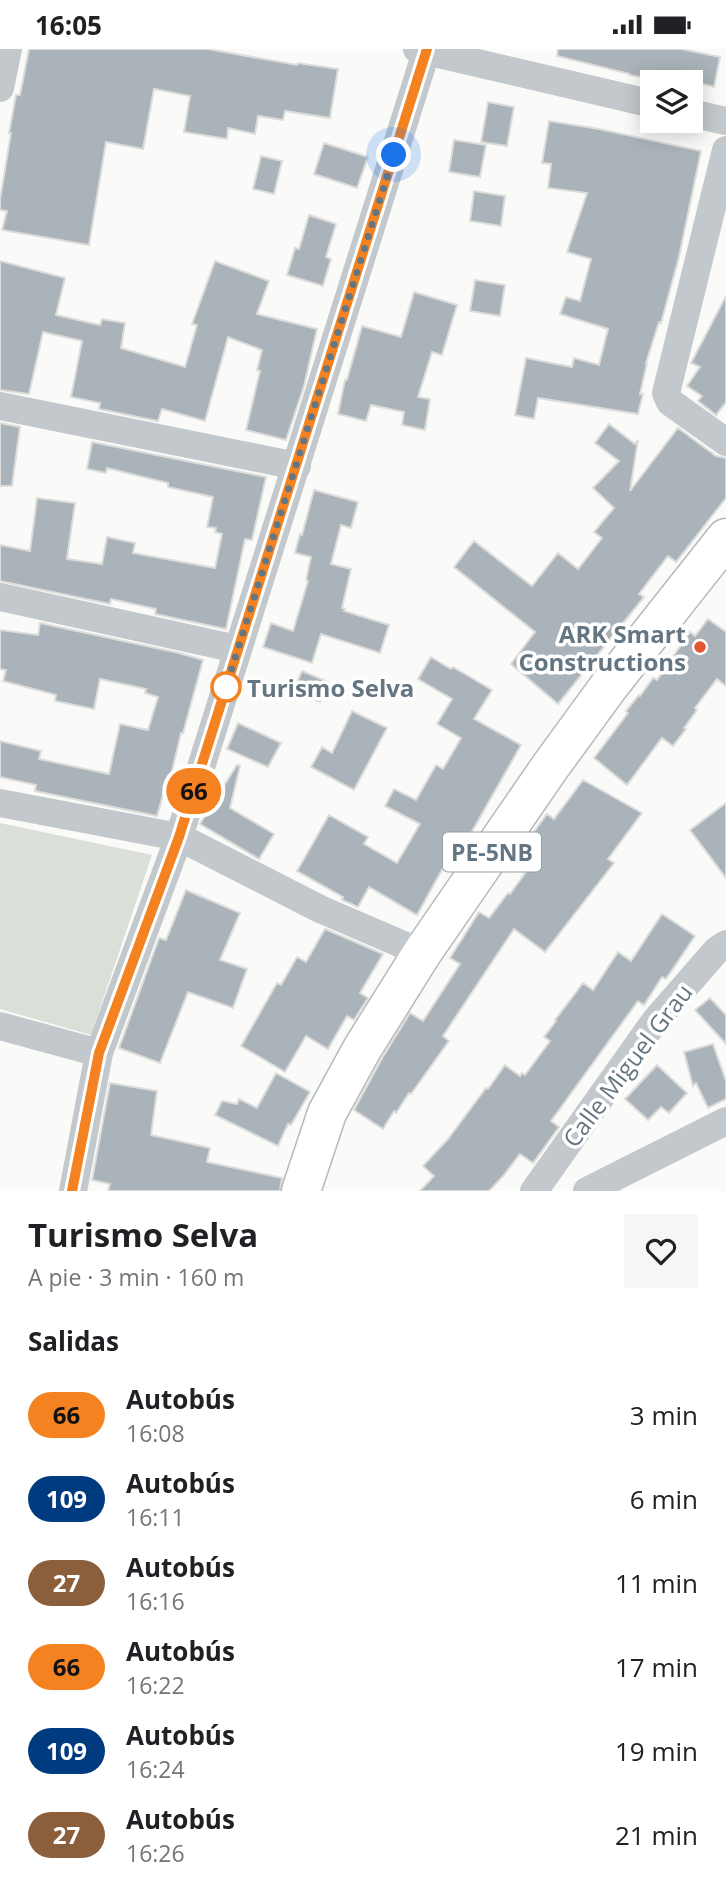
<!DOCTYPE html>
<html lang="es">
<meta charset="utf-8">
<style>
:root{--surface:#fff;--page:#f6f6f6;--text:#202124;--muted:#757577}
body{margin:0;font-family:"Open Sans",sans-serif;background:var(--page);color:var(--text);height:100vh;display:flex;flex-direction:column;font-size:26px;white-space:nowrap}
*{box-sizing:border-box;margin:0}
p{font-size:23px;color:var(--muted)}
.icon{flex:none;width:38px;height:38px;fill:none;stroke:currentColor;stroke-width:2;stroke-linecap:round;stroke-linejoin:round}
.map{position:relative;height:1142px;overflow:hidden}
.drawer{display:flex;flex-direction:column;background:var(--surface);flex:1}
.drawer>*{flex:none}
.badge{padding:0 14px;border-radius:23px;font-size:24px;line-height:46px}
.controls{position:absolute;left:640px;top:21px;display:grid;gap:14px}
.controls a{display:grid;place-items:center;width:63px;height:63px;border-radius:0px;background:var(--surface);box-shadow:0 4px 18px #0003;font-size:35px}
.you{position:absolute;width:35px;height:35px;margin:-18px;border:5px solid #fff;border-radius:50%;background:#1a73e8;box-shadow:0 0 0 10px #1a73e833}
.map>.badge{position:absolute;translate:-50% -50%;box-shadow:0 0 0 4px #fff}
h2{padding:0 28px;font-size:26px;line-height:63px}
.round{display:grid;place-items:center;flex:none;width:74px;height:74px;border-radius:0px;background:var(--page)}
.summary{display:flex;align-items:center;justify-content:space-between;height:119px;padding:0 28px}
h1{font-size:33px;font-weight:700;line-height:52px}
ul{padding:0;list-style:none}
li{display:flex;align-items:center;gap:21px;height:84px;padding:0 28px}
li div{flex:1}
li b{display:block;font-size:26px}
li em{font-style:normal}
li .badge{min-width:77px;font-weight:700;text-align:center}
.status{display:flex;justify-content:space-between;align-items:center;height:49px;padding:0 35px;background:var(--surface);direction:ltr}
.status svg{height:19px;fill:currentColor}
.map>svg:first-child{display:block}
</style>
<div class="status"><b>16:05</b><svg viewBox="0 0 49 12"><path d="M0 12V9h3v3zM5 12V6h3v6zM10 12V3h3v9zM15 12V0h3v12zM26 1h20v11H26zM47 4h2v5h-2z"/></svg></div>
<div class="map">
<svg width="726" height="1142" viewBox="0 0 726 1142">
<rect width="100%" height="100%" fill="#fafaf8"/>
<!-- green -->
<path fill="#dadfd7" d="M0,774L152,806L91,986L0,960Z"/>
<!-- building -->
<path fill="#aab3b9" stroke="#dcdcda" stroke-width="2" d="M29,0H208L297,16L298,14L338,20L330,69L285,62L283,71L258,67L255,85L228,79L227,90L184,83L190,47L154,40L143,100L106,93L89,196L2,181L7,162L0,161V151L11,84H9L16,46H20Z
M558,0H681L720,8L714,38L695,33H661L630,26V25L557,7Z
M488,53L514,58L507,97L481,93Z
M549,72L599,80L701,102L679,208L661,274L659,273L646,314H647L640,345H643L638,365L538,349L534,370L515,366L526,309L572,318L574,309L599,316L608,280L560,265L566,248L580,252L591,210L567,203L587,144L548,139L551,115L542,114Z
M454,91L486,96L480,128L449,123Z
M324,94L368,108L357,139L314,125Z
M261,107L282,112L274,145L253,140Z
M474,142L505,147L501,177L470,172Z
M309,166L336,175L326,208L331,210L323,237L287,226L295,199L299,200Z
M0,212L65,229L56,266L100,276L102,270L125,274L121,299L185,318L197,276L192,275L215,212L269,232L257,265L317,280L304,337L286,391L246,381L260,322L257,321L262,301L228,288L205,372L162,360L158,372L99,360L100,354L71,348L82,292L43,283L29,345L0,341Z
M475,231L505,236L500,267L470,262Z
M414,243L457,256L442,306L432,303L418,348L430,350L425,381L402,376L404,363L371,356L366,372L338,365L345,331H347L362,277L401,288Z
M726,247V353L716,366L698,352L702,347L687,337L700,318L691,314Z
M0,374L20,378L12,437H0Z
M609,375L635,395L638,391L630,442L678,379L716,407L726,409V449L676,513L668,507L639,545L644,548L558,655L511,615L535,583L454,518L474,492L532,537L558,504L578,520L602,489L594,483L614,459L593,439L619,412L595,394Z
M92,393L266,428L252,491L245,490L226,580L155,565L156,560L111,550L110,555L0,532V496L30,502L37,449L75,454L67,510L102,515L107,488L135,494L133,504L215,519L222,485L215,483L216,479L207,478L213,448L168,438V434L107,419L106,424L87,420Z
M314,441L358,453L351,479L341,476L331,515L351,520L342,559L345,560L344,562L389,576L380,604L321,585L312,614L263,598L271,574L293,582L308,532L306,531L311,508L295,504L300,485L302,486Z
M708,570L726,583V637L717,630L695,659L697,661L684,679L686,680L673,697L662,689L627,736L594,709L628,664L626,662L639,646L640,647L653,629L657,631L690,583L695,587Z
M40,574L179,604L203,611L183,684H181L167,743L164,742L157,767L35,742L36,736L0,728V692L41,702L39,710L109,725L120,675L148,681L158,648L145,644L146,640L100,630L94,660L55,652L56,646L3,632L6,621L0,620V581L38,586Z
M431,608L451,620L453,618L492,641L474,670L521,696L466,793L470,796L458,813L449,808L417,866L369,838L358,858L342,851L343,848L297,822L329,766L368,788L364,795L397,814L420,775L385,757L394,740L416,751L436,716L443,720L461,689L437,675L452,650L418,630Z
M302,622L328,633L320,653L293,642Z
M352,662L387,679L354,741L311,718L322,698L332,704Z
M238,674L281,694L268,718L227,700Z
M237,716L240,717L230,759L274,785L259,810L200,775Z
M583,731L642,764L608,810L614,814L545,903L514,880L443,987L449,992L411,1045L409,1044L396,1064L394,1062L383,1080L354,1061L381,1011L410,964L423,972L460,915L450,909L479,863L489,869L508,844L510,845L537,808L523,798L547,765L554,770Z
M726,754V829L690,781Z
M186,841L240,864L220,911L247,920L233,959L188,943L160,1014L119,999L159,889L166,891Z
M662,865L695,887L666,930L662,928L644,956L638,952L551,1072L559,1078L533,1114L520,1105L503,1127L489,1142H420L434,1127L423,1117L448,1090L486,1039L488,1040L505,1016L520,1027L522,1024L525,1026L550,992L544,988L556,972L555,971L583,934L593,941L618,903L631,912Z
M325,880L383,905L360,944L368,949L354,971L347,967L328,1000L306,987L285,1023L241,997L277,934L281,936L297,908L306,913Z
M710,949L726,966V995L695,961Z
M713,995L726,1032V1050L708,1059L696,1034L693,1037L684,1003Z
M657,1016L687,1044L669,1064L661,1058L648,1071L625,1050Z
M276,1024L310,1043L291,1076L288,1075L278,1097L215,1066L222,1052L237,1055L239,1050L257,1059Z
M110,1034L157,1042L151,1086L210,1099L207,1113L282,1129L280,1142H108L110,1135L92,1131Z"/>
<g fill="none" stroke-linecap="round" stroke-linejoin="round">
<!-- trunk casing -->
<g stroke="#b4b9bd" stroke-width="41">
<path id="trunk" d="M301,1142L327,1064L362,1000L422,904L550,718L609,637L726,489"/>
</g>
<!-- minor -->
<path stroke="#c3c8cc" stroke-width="28" d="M417,0L653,55
M0,39L8,0
M691,64L726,72
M726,101L666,344L670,353L726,393
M0,357L297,417
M0,548L237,600
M0,754L179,788L320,860L422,904
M0,977L99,1004
M73,1142L99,1004L179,788L427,0
M534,1142L655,972L716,902L726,895
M587,1142L726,1072"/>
<!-- trunk -->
<use href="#trunk" stroke="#fff" stroke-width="38"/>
</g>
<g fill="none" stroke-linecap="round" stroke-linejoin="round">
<!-- line casing -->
<g stroke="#fff" stroke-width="16">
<path id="line" d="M72,1142L99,1004L179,788L427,0"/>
</g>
<!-- line -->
<use href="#line" stroke="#f58220" stroke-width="10"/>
<!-- walk -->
<path stroke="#657683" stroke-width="7" stroke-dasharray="0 12.6" d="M226,638L223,647L394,106"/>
</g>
<!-- markers -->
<circle fill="#e4572e" stroke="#fff" stroke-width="2.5" cx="700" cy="598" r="7"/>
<circle fill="#fff" stroke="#f58220" stroke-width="3.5" cx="226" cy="638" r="14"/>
<g text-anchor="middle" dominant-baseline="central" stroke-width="7" stroke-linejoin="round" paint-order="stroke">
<!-- shield labels -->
<rect fill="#fff" stroke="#939fa8" stroke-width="2" x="443" y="783.5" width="98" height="39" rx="5"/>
<g font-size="23" font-weight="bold" fill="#657683">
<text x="492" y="803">PE-5NB</text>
</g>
<!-- poi labels -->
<g font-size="24" font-weight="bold" fill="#657683" stroke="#fff" text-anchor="end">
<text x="686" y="584">ARK Smart<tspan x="686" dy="28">Constructions</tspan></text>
</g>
<!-- stop labels -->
<g font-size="24" font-weight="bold" fill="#657683" stroke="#fff" text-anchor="start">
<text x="247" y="638">Turismo Selva</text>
</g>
<!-- street labels -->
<g font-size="24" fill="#657683" stroke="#fff">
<text transform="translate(627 1016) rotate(-53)">Calle Miguel Grau</text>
</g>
</g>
</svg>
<div class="controls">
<a><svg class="icon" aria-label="layers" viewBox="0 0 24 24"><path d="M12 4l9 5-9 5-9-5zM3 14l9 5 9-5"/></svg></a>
</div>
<div class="you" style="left:394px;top:106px"></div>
<b class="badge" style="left:194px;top:742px;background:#f58220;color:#111">66</b>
</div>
<section class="drawer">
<div class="summary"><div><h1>Turismo Selva</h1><p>A pie · 3 min · 160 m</p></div><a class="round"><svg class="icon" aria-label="heart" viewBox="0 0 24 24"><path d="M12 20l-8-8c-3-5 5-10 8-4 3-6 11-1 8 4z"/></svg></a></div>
<h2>Salidas</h2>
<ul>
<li><span class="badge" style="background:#f58220;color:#111">66</span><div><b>Autobús</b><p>16:08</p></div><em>3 min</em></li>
<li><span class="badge" style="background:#003b80;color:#fff">109</span><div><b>Autobús</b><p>16:11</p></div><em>6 min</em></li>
<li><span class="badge" style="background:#8b5e3c;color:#fff">27</span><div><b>Autobús</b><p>16:16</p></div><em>11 min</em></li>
<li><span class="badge" style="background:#f58220;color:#111">66</span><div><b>Autobús</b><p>16:22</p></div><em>17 min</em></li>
<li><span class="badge" style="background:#003b80;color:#fff">109</span><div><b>Autobús</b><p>16:24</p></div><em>19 min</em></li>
<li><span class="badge" style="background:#8b5e3c;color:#fff">27</span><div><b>Autobús</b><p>16:26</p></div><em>21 min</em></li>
</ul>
</section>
